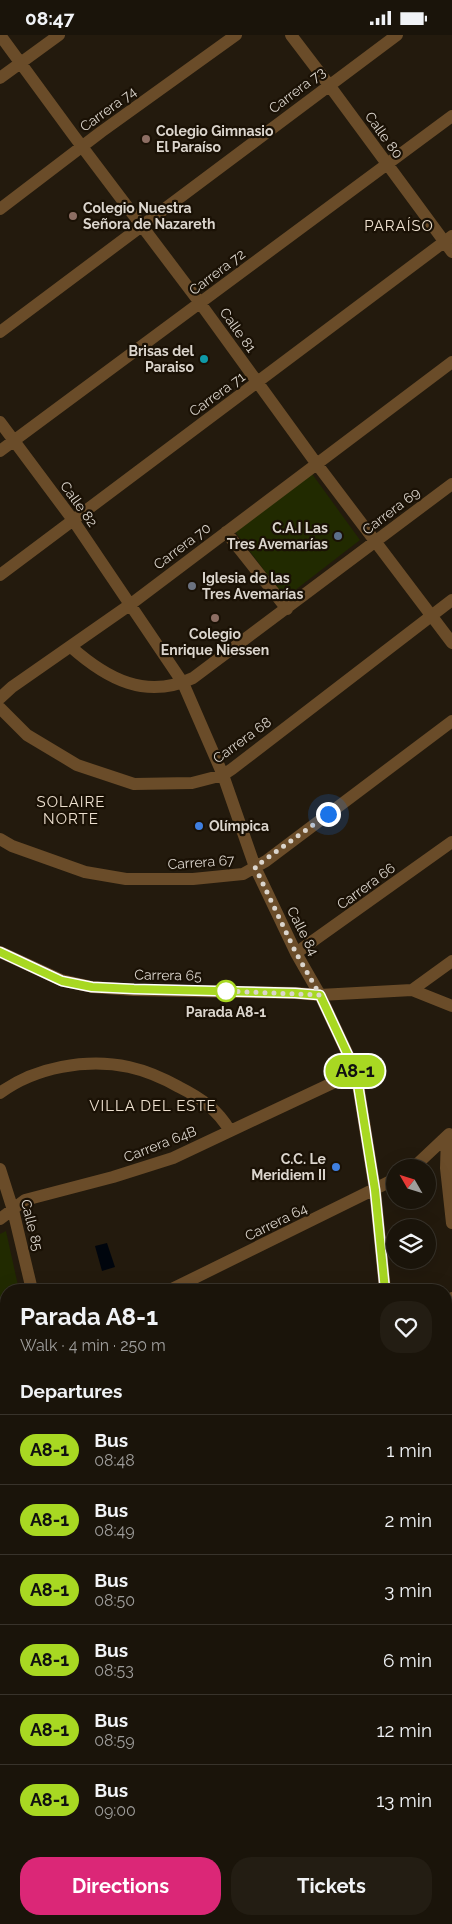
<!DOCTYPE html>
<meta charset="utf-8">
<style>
:root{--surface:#1a140a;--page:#231d13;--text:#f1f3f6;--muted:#9f9e9c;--line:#38332b;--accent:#db2777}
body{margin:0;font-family:Raleway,sans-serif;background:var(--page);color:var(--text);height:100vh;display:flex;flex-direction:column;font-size:19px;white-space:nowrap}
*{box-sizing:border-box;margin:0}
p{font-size:16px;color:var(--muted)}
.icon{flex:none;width:28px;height:28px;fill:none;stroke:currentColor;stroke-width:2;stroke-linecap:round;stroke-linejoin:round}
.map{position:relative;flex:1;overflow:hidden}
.details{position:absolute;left:0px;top:1249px;width:452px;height:641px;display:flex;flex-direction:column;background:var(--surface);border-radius:20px 20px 0 0;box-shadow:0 5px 20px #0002,0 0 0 1px var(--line)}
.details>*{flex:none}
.badge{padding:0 10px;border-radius:16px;font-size:18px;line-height:32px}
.needle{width:32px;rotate:309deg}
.fabs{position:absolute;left:386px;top:1124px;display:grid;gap:10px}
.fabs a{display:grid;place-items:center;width:50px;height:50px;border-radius:50%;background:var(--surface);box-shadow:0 5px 20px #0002,0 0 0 1px var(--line);font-size:25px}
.you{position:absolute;width:25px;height:25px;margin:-12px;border:4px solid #fff;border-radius:50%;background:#1a73e8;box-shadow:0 0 0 8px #1a73e833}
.map>.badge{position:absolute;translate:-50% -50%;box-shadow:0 0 0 2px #fff}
h2{padding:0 20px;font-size:19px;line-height:45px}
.round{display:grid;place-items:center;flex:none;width:52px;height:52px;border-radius:20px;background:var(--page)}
.head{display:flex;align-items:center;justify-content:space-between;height:85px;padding:0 20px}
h1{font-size:24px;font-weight:700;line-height:38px}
.cta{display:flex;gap:10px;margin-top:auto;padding:10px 20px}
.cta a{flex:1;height:58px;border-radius:20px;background:var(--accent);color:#fff;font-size:20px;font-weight:700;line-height:58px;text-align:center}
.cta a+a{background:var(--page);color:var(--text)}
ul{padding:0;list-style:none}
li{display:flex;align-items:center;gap:15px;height:70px;padding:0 20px;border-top:1px solid var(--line)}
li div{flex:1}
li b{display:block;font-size:19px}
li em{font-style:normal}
li .badge{min-width:55px;font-weight:700;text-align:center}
.status{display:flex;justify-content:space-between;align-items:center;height:35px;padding:0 25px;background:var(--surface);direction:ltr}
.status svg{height:14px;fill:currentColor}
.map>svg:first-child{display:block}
</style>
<div class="status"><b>08:47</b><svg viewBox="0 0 49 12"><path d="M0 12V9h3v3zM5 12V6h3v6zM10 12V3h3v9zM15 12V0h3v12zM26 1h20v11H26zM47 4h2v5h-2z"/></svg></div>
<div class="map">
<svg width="452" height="1889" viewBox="0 0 452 1889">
<rect width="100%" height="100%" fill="#231a0d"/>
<!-- green -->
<path fill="#212a00" d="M310,436L360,505L285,563L233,494Z
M6,1196L19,1255H6V1324L0,1327V1199Z"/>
<!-- water -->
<path fill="#00050d" d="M107,1208L115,1232L102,1236L95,1211Z"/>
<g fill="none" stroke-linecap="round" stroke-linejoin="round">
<!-- minor -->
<path stroke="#6a4c29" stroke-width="12" d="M0,0L74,101L200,268L316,428L452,608
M291,0L329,50L452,217
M0,43L59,0
M0,174L101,97L236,0
M0,297L397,0
M0,387L73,485L183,648L223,740L255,832L296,918L320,960L356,1037L375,1155L385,1255
M0,416L452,81
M226,497L287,574
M0,540L452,201
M71,612C107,644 146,665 193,643L452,449
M0,663L12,652L131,569L452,327
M0,673L27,700L77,730L134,749L192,748L223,740L232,734L452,565
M0,804L12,811L85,837L126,844H193L243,839L266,826L452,686
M0,917L61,945L92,952L134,955L295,958L320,960L412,955L452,926
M296,918L452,807
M412,955L452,971
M0,1058C35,1032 87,1023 129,1032C147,1036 163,1043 179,1052C201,1063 218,1075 230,1096
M447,1101L446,1133L452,1188
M414,1132L449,1099
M0,1134L13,1175L32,1255
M0,1184L25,1165L113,1142L173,1123L356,1037
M170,1255L395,1144
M446,1266L452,1263
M0,1340L6,1337
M446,1407L452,1404
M446,1483L452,1528
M0,1491L6,1488
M446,1545L452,1542
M0,1628L6,1625
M0,1758L6,1756
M446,1846L451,1804L450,1702L452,1631
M0,1881L6,1879
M197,1884L198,1889
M280,1889L291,1884
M440,1889L441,1884"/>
</g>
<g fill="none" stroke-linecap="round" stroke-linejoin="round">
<!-- line casing -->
<g stroke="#fff" stroke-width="11">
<path id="line" d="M0,917L62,946L92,952L134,954L295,958L320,960L356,1037L375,1155L385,1255"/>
</g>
<!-- line -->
<use href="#line" stroke="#a8d822" stroke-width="8"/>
<!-- walk -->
<path stroke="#dbd5cd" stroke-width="5" stroke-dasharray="0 9" d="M226,956H223L320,960L296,918L255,832L328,779"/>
</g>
<!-- markers -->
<g fill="#8d6e63" stroke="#1a1105" stroke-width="2">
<circle cx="146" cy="104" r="5"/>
<circle cx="73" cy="181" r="5"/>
<circle cx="215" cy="583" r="5"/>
</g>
<circle fill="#0f9aa8" stroke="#1a1105" stroke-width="2" cx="204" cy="324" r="5"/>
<circle fill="#5c6f8a" stroke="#1a1105" stroke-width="2" cx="338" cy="501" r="5"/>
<circle fill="#6b7280" stroke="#1a1105" stroke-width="2" cx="192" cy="551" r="5"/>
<g fill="#3f7fe0" stroke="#1a1105" stroke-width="2">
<circle cx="199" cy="791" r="5"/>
<circle cx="336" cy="1132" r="5"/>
</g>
<circle fill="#fff" stroke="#a8d822" stroke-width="2.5" cx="226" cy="956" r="10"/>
<g text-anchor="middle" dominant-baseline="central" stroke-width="4.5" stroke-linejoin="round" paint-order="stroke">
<!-- street labels -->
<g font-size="14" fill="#dbd5cd" stroke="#1a1105">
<text transform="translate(297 55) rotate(-37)">Carrera 73</text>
<text transform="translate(108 74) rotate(-36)">Carrera 74</text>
<text transform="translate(384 100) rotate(54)">Calle 80</text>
<text transform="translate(217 237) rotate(-37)">Carrera 72</text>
<text transform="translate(238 295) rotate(54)">Calle 81</text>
<text transform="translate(217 359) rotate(-36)">Carrera 71</text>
<text transform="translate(79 469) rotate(54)">Calle 82</text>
<text transform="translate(391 476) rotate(-37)">Carrera 69</text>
<text transform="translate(182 511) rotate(-37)">Carrera 70</text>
<text transform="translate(242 705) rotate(-36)">Carrera 68</text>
<text transform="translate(201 827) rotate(-4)">Carrera 67</text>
<text transform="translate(366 851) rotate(-36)">Carrera 66</text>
<text transform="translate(303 896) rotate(63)">Calle 84</text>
<text transform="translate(168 940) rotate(1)">Carrera 65</text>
<text transform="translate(160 1109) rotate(-21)">Carrera 64B</text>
<text transform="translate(276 1187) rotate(-26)">Carrera 64</text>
<text transform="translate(32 1190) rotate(76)">Calle 85</text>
</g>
<!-- poi labels -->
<g font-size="14" font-weight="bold" fill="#dbd5cd" stroke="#1a1105" text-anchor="start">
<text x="156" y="96">Colegio Gimnasio<tspan x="156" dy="16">El Paraíso</tspan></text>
<text x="83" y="173">Colegio Nuestra<tspan x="83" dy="16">Señora de Nazareth</tspan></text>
<text x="194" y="316" text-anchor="end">Brisas del<tspan x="194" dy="16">Paraiso</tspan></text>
<text x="328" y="493" text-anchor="end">C.A.I Las<tspan x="328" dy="16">Tres Avemarías</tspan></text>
<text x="202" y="543">Iglesia de las<tspan x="202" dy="16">Tres Avemarías</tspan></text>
<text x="215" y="599" text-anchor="middle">Colegio<tspan x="215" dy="16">Enrique Niessen</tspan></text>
<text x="209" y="791">Olímpica</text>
<text x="326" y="1124" text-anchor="end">C.C. Le<tspan x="326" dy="16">Meridiem II</tspan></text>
</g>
<!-- stop labels -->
<g font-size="14" font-weight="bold" fill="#dbd5cd" stroke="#1a1105">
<text x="226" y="977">Parada A8-1</text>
</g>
<!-- neighbourhood labels -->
<g font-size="15" letter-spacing="1" fill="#eee1d0" stroke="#1a1105">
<text x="399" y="191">PARAÍSO</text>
<text x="71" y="767">SOLAIRE<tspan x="71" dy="17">NORTE</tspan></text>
<text x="153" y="1071">VILLA DEL ESTE</text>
</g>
</g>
</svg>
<div class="fabs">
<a><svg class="needle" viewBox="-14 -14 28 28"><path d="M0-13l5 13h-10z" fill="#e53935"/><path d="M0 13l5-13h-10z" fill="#9f9e9c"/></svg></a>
<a><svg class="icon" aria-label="layers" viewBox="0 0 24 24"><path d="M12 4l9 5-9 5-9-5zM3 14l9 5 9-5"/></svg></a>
</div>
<div class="you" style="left:328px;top:779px"></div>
<b class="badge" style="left:355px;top:1036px;background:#a8d822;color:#111">A8-1</b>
<section class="details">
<div class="head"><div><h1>Parada A8-1</h1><p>Walk · 4 min · 250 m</p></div><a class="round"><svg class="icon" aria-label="heart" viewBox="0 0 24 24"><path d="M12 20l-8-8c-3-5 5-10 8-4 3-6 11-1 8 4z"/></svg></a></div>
<h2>Departures</h2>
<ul>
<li><span class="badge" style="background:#a8d822;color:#111">A8-1</span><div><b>Bus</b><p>08:48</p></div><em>1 min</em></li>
<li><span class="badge" style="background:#a8d822;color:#111">A8-1</span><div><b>Bus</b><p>08:49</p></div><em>2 min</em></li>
<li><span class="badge" style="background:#a8d822;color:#111">A8-1</span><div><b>Bus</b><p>08:50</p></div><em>3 min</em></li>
<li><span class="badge" style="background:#a8d822;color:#111">A8-1</span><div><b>Bus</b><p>08:53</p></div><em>6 min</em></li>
<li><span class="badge" style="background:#a8d822;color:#111">A8-1</span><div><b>Bus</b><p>08:59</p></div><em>12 min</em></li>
<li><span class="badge" style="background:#a8d822;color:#111">A8-1</span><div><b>Bus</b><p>09:00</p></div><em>13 min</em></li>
</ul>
<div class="cta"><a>Directions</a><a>Tickets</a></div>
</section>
</div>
